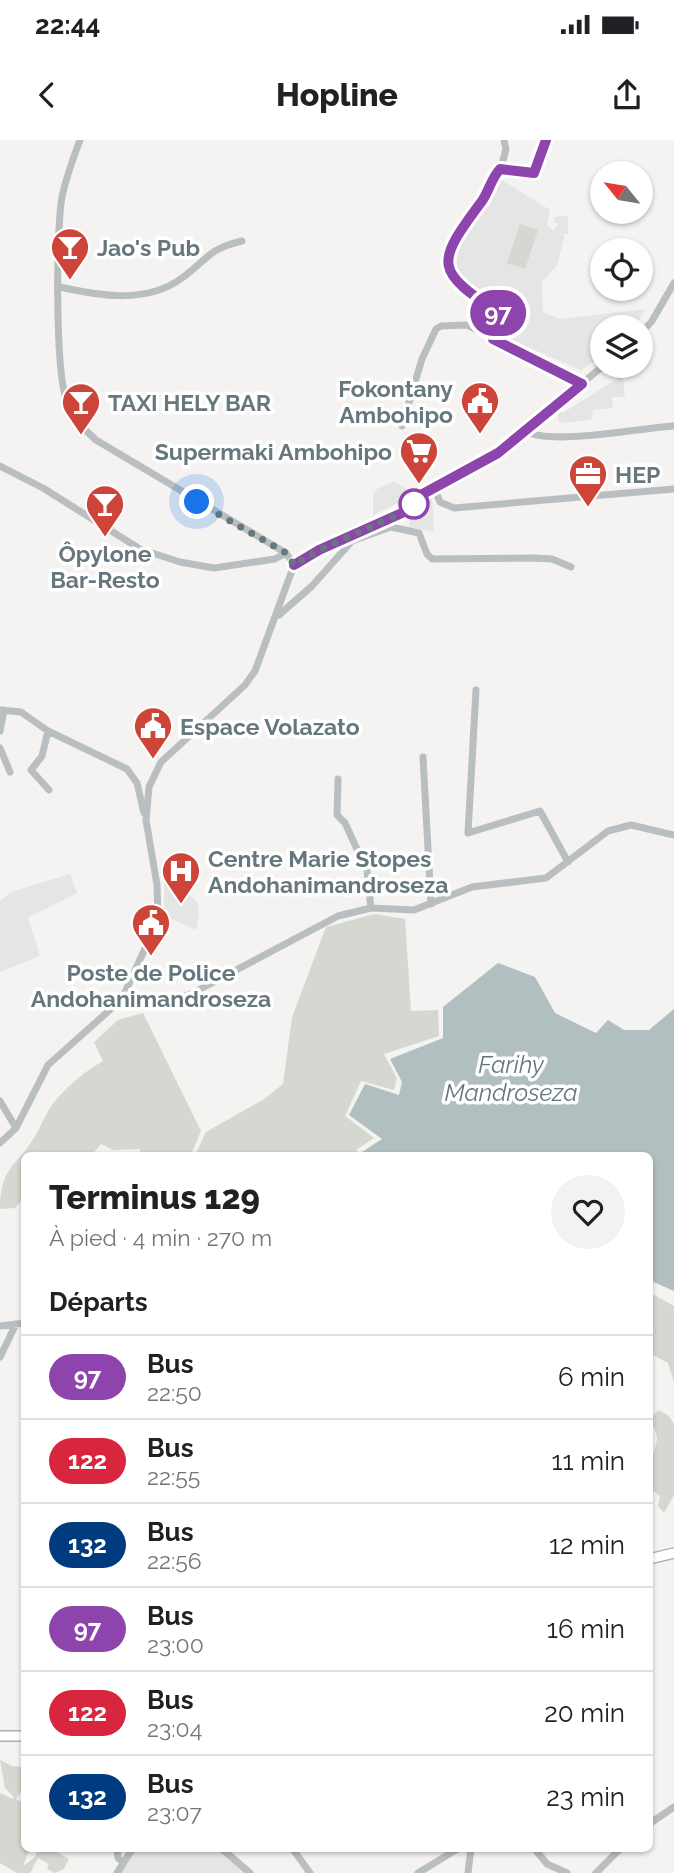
<!DOCTYPE html>
<html lang="fr">
<meta charset="utf-8">
<style>
:root{--surface:#fff;--page:#f2f2f2;--text:#202124;--muted:#757577;--line:#e0e0e0}
body{margin:0;font-family:Raleway,sans-serif;background:var(--page);color:var(--text);height:100vh;display:flex;flex-direction:column;font-size:26px;white-space:nowrap}
*{box-sizing:border-box;margin:0}
p{font-size:23px;color:var(--muted)}
.icon{flex:none;width:38px;height:38px;fill:none;stroke:currentColor;stroke-width:2;stroke-linecap:round;stroke-linejoin:round}
.map{position:relative;flex:1;overflow:hidden}
.side{position:absolute;left:21px;top:1012px;width:632px;height:700px;display:flex;flex-direction:column;background:var(--surface);border-radius:10px;box-shadow:0 2px 5px #0004}
.side>*{flex:none}
.badge{padding:0 14px;border-radius:23px;font-size:24px;line-height:46px}
.needle{width:46px;rotate:300deg}
.controls{position:absolute;left:590px;top:21px;display:grid;gap:14px}
.controls a{display:grid;place-items:center;width:63px;height:63px;border-radius:50%;background:var(--surface);box-shadow:0 2px 5px #0004;font-size:35px}
.you{position:absolute;width:35px;height:35px;margin:-18px;border:5px solid #fff;border-radius:50%;background:#1a73e8;box-shadow:0 0 0 10px #1a73e833}
.map>.badge{position:absolute;translate:-50% -50%;box-shadow:0 0 0 4px #fff}
h2{padding:0 28px;font-size:26px;line-height:63px}
.round{display:grid;place-items:center;flex:none;width:74px;height:74px;border-radius:37px;background:var(--page)}
.head{display:flex;align-items:center;justify-content:space-between;height:119px;padding:0 28px}
h1{font-size:33px;font-weight:800;line-height:52px}
ul{padding:0;list-style:none}
li{display:flex;align-items:center;gap:21px;height:84px;padding:0 28px;border-top:2px solid var(--line)}
li div{flex:1}
li b{display:block;font-size:26px}
li em{font-style:normal}
li .badge{min-width:77px;font-weight:700;text-align:center}
.status{display:flex;justify-content:space-between;align-items:center;height:49px;padding:0 35px;background:var(--surface);direction:ltr}
.status svg{height:19px;fill:currentColor}
header{display:flex;justify-content:space-between;align-items:center;height:91px;padding:0 28px;background:var(--surface);font-size:32px;font-weight:800}
.map>svg:first-child{display:block}
</style>
<div class="status"><b>22:44</b><svg viewBox="0 0 49 12"><path d="M0 12V9h3v3zM5 12V6h3v6zM10 12V3h3v9zM15 12V0h3v12zM26 1h20v11H26zM47 4h2v5h-2z"/></svg></div>
<header><svg class="icon" aria-label="back" viewBox="0 0 24 24"><path d="M15 5l-7 7 7 7"/></svg>Hopline<svg class="icon" aria-label="share" viewBox="0 0 24 24"><path d="M12 15V3M7 8l5-5 5 5M5 13v7h14v-7"/></svg></header>
<div class="map">
<svg width="674" height="1733" viewBox="0 0 674 1733">
<rect width="100%" height="100%" fill="#f4f3f1"/>
<!-- built -->
<path fill="#e4e5e4" d="M497,37L550,70L547,85L553,91L558,84L554,82L555,77L568,76V94L555,93L565,95L557,125L542,142L543,172L560,179L645,169L636,187H602V216L581,230L500,195L505,181L504,174L461,145L454,134L453,119L462,98V88L487,62Z
M623,235L625,257H612L613,268L593,270L591,280L559,283L557,270L560,268L563,273Z
M394,341L415,355L373,375V355L377,349Z
M432,357L434,392L410,387L409,367Z
M70,734L77,753L28,778L40,816L0,832V761L11,752Z
M164,739L173,741L197,762L199,773L196,790L168,777V770L164,769Z
M133,1708H221L250,1733H117Z"/>
<!-- green -->
<path fill="#d4d8d0" d="M520,84L538,90L525,129L507,123Z
M375,774L405,779L411,871L438,870L439,896L384,914L397,938L394,950L361,941L345,976L374,998L356,1010L360,1015H195L206,992L264,959L283,944L292,877L326,787Z
M143,873L201,991L191,1015H141L140,1009L113,1010L101,1004L92,1015H24V1058L15,1068L0,1069C0,1028 15,1028 34,998C40,988 44,978 50,968C62,950 85,931 103,921L94,902L118,880Z
M649,1152L674,1166V1242L668,1223L651,1214Z
M659,1270L669,1276L674,1284V1355L664,1373L658,1366L660,1356L649,1348V1312L653,1313C660,1297 657,1293 649,1279Z
M0,1620L12,1626L24,1627V1648L16,1659L24,1663V1708H30L23,1726L35,1717L39,1708H56L57,1712L69,1719L64,1729L55,1733L47,1729L49,1724L38,1718L30,1733H17L0,1723V1653L13,1659L14,1657L5,1648Z"/>
<!-- water -->
<path fill="#b2bfc1" d="M498,823L535,837L555,873L596,893L608,880L624,890H649L674,869V1151L649,1140V1015H364L362,1012L382,999L349,975L365,944L399,955L402,942L390,919L443,898V867Z"/>
<g fill="none" stroke-linecap="round" stroke-linejoin="round">
<!-- major casing -->
<g stroke="#adb2b4" stroke-width="12">
<path id="major" d="M649,1419L674,1413
M0,1596H24"/>
</g>
<!-- minor -->
<path stroke="#b9bec0" stroke-width="7" d="M80,0C73,19 66,37 62,57C56,91 55,232 67,262C74,278 83,289 96,300L286,413L294,425
M501,28L506,9L504,0
M60,147C100,156 147,164 182,138C208,119 208,109 242,101
M640,194L652,181L674,143
M493,199L500,174C435,130 434,124 482,61C489,51 491,39 501,28L534,33L546,0
M402,286L422,219L436,189L441,186L467,185L582,244
M525,291C551,306 640,288 674,286
M0,326L43,348L140,409L180,422L214,428L275,419L286,413
M434,348L440,362L454,368L674,349
M294,425L319,410L411,369L421,355L498,313L603,226
M279,475L312,446L352,401L391,387L419,393L427,414L432,419L535,418L552,419L571,427
M476,550L468,693L540,671L568,722
M0,570L21,572L48,591L127,629L137,643L144,673
M0,591L4,570
M48,591L42,616L31,630L49,650
M0,608L10,632
M423,617L431,764
M338,639L337,675L345,683L367,731L371,768
M122,859L153,865L191,854L338,776L371,768L414,770L472,747L546,738L608,691L631,685L674,695
M0,961L16,988
M0,1003L16,988L48,925L122,859L158,780L157,745L146,680L149,647L161,622L245,545L255,531L294,425
M0,1186L24,1183
M0,1217L16,1184
M649,1684L674,1667
M117,1708L118,1718L122,1721
M221,1708L250,1733
M292,1708L310,1733
M534,1708L547,1724L567,1733
M117,1733L133,1708
M418,1733L459,1708
M468,1733L471,1708
M596,1733L621,1708"/>
<!-- major -->
<use href="#major" stroke="#fff" stroke-width="9"/>
</g>
<g fill="none" stroke-linecap="round" stroke-linejoin="round">
<!-- line casing -->
<g stroke="#fff" stroke-width="16">
<path id="line" d="M294,425L319,410L411,369L421,355L498,313L582,244L493,199L500,174C435,130 434,125 482,61C489,51 491,39 500,29L534,33L546,0"/>
</g>
<!-- line -->
<use href="#line" stroke="#8e44ad" stroke-width="10"/>
<!-- walk -->
<path stroke="#67777e" stroke-width="7" stroke-dasharray="0 12.6" d="M197,362L286,413L294,425L319,410L411,369L414,364"/>
</g>
<!-- icons -->
<defs>
<g id="bar-pin" transform="scale(2.0125)"><path d="M0 17L-7.5 6A9.5 9.5 0 1 1 7.5 6Z" fill="#cc4538" stroke="#fff"/><path d="M-6-5H6L.8 .8V4.5H3.5V6h-7V4.5H-.8V.8Z" fill="#fff"/></g>
<g id="civic-pin" transform="scale(2.0125)"><path d="M0 17L-7.5 6A9.5 9.5 0 1 1 7.5 6Z" fill="#cc4538" stroke="#fff"/><path d="M-.6-6.5H3V-4.5H.6V-3L4-1V1h2V6H-6V1h2V-1L-.6-3ZM-1.2 2.5V6h2.4V2.5Z" fill="#fff"/></g>
<g id="supermarket-pin" transform="scale(2.0125)"><path d="M0 17L-7.5 6A9.5 9.5 0 1 1 7.5 6Z" fill="#cc4538" stroke="#fff"/><path d="M-6-5.5h2.5l.6 2H6L4.5 2H-2.5L-4.4-4H-6ZM-1.5 3.2a1.3 1.3 0 1 0 .1 0ZM3 3.2a1.3 1.3 0 1 0 .1 0Z" fill="#fff"/></g>
<g id="office-pin" transform="scale(2.0125)"><path d="M0 17L-7.5 6A9.5 9.5 0 1 1 7.5 6Z" fill="#cc4538" stroke="#fff"/><path d="M-6-3h4V-5.5h4V-3h4V5H-6ZM-1-4.5V-3h2v-1.5ZM-6 0V1H6V0Z" fill="#fff"/></g>
<g id="hospital-pin" transform="scale(2.0125)"><path d="M0 17L-7.5 6A9.5 9.5 0 1 1 7.5 6Z" fill="#cc4538" stroke="#fff"/><path d="M-5-5h3v3.5h4V-5h3V5h-3V1.5h-4V5h-3Z" fill="#fff"/></g>
</defs>
<g fill-rule="evenodd">
<use href="#bar-pin" x="70" y="107"/>
<use href="#civic-pin" x="480" y="261"/>
<use href="#bar-pin" x="81" y="262"/>
<use href="#supermarket-pin" x="419" y="311"/>
<use href="#office-pin" x="588" y="334"/>
<use href="#bar-pin" x="105" y="364"/>
<use href="#civic-pin" x="153" y="586"/>
<use href="#hospital-pin" x="181" y="731"/>
<use href="#civic-pin" x="151" y="783"/>
</g>
<!-- markers -->
<circle fill="#fff" stroke="#8e44ad" stroke-width="3.5" cx="414" cy="364" r="14"/>
<g text-anchor="middle" dominant-baseline="central" stroke-width="7" stroke-linejoin="round" paint-order="stroke">
<!-- poi labels -->
<g font-size="23" font-weight="bold" fill="#67777e" stroke="#fff" text-anchor="start">
<text x="97" y="107">Jao's Pub</text>
<text x="453" y="248" text-anchor="end">Fokontany<tspan x="453" dy="26">Ambohipo</tspan></text>
<text x="108" y="262">TAXI HELY BAR</text>
<text x="392" y="311" text-anchor="end">Supermaki Ambohipo</text>
<text x="615" y="334">HEP</text>
<text x="105" y="413" text-anchor="middle">Ôpylone<tspan x="105" dy="26">Bar-Resto</tspan></text>
<text x="180" y="586">Espace Volazato</text>
<text x="208" y="718">Centre Marie Stopes<tspan x="208" dy="26">Andohanimandroseza</tspan></text>
<text x="151" y="832" text-anchor="middle">Poste de Police<tspan x="151" dy="26">Andohanimandroseza</tspan></text>
</g>
<!-- water labels -->
<g font-size="24" font-style="italic" fill="#63787b" stroke="#fff">
<text x="511" y="924">Farihy<tspan x="511" dy="28">Mandroseza</tspan></text>
</g>
</g>
</svg>
<div class="controls">
<a><svg class="needle" viewBox="-14 -14 28 28"><path d="M0-13l5 13h-10z" fill="#e53935"/><path d="M0 13l5-13h-10z" fill="#757577"/></svg></a>
<a><svg class="icon" aria-label="locate" viewBox="0 0 24 24"><circle cx="12" cy="12" r="6"/><path d="M12 2v4M12 18v4M2 12h4M18 12h4"/></svg></a>
<a><svg class="icon" aria-label="layers" viewBox="0 0 24 24"><path d="M12 4l9 5-9 5-9-5zM3 14l9 5 9-5"/></svg></a>
</div>
<div class="you" style="left:197px;top:362px"></div>
<b class="badge" style="left:498px;top:173px;background:#8e44ad;color:#fff">97</b>
<section class="side">
<div class="head"><div><h1>Terminus 129</h1><p>À pied · 4 min · 270 m</p></div><a class="round"><svg class="icon" aria-label="heart" viewBox="0 0 24 24"><path d="M12 20l-8-8c-3-5 5-10 8-4 3-6 11-1 8 4z"/></svg></a></div>
<h2>Départs</h2>
<ul>
<li><span class="badge" style="background:#8e44ad;color:#fff">97</span><div><b>Bus</b><p>22:50</p></div><em>6 min</em></li>
<li><span class="badge" style="background:#d7263d;color:#fff">122</span><div><b>Bus</b><p>22:55</p></div><em>11 min</em></li>
<li><span class="badge" style="background:#003b80;color:#fff">132</span><div><b>Bus</b><p>22:56</p></div><em>12 min</em></li>
<li><span class="badge" style="background:#8e44ad;color:#fff">97</span><div><b>Bus</b><p>23:00</p></div><em>16 min</em></li>
<li><span class="badge" style="background:#d7263d;color:#fff">122</span><div><b>Bus</b><p>23:04</p></div><em>20 min</em></li>
<li><span class="badge" style="background:#003b80;color:#fff">132</span><div><b>Bus</b><p>23:07</p></div><em>23 min</em></li>
</ul>
</section>
</div>
